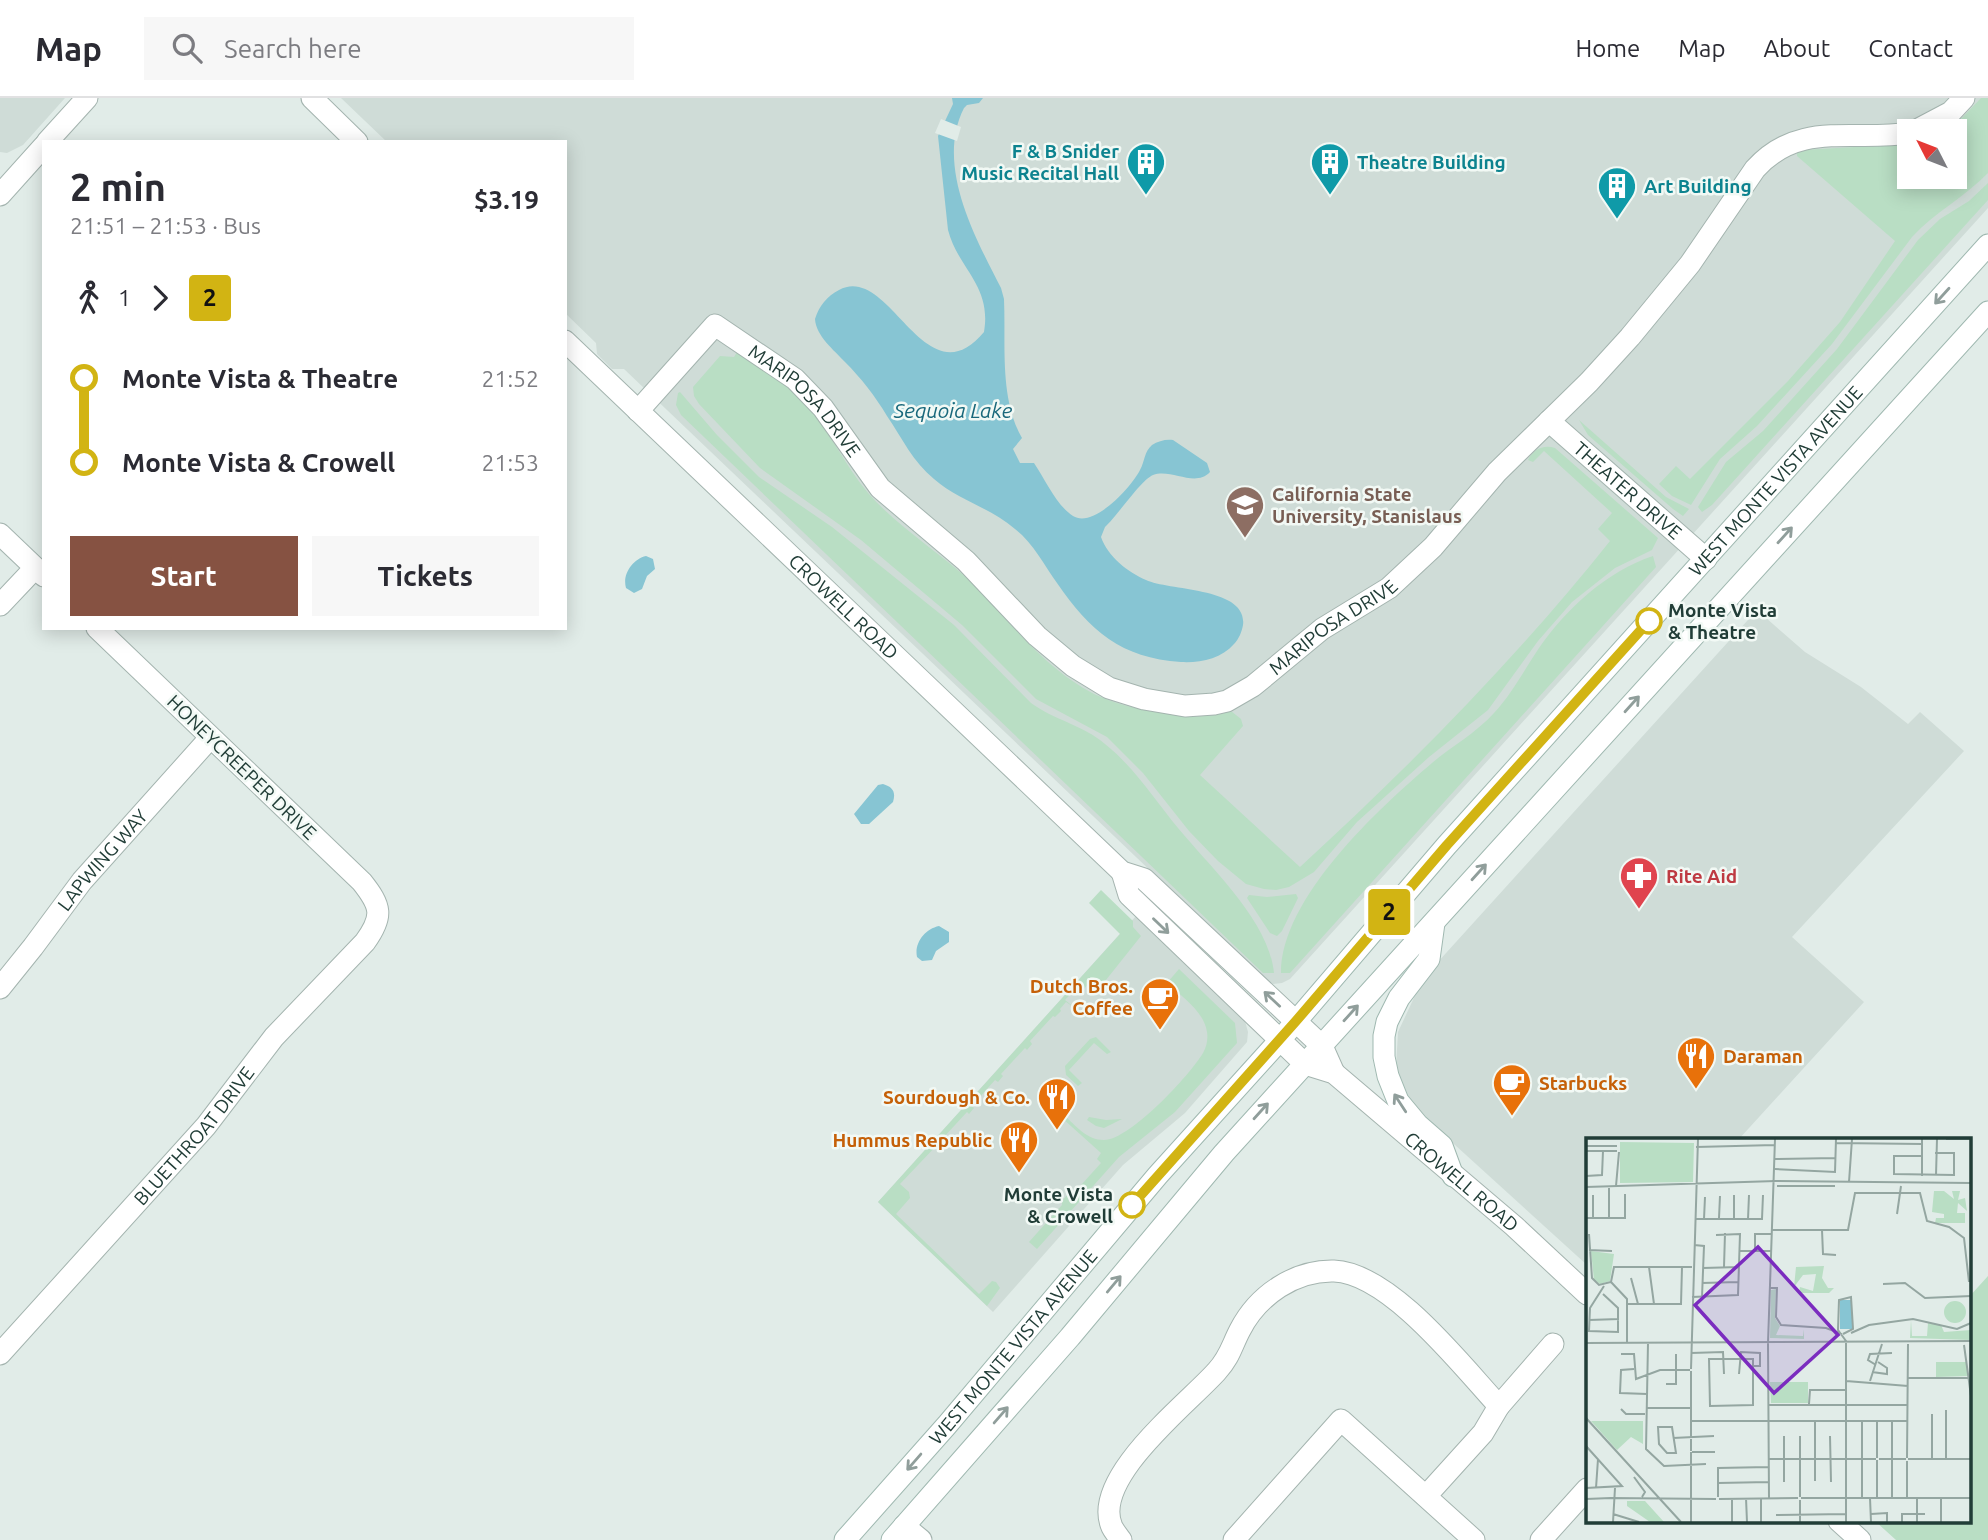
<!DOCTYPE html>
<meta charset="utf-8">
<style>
:root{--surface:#fff;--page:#f7f7f7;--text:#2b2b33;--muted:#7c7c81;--line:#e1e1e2;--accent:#865242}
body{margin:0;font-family:Ubuntu,sans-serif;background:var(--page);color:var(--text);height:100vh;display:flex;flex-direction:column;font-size:26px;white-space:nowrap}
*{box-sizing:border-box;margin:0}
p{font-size:23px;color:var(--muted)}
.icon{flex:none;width:38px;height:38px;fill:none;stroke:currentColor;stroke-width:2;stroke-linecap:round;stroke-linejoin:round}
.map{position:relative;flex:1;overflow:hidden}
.sheet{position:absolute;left:42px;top:42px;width:525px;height:490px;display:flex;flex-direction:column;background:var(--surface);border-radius:0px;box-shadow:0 4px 18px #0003}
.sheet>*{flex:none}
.badge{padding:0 14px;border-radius:5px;font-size:24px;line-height:46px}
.needle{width:46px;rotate:312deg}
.fabs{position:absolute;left:1897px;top:21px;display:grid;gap:14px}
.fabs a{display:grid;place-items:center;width:70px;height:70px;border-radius:0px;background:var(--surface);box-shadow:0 4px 18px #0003;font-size:35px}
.map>.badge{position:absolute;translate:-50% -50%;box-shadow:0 0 0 4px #fff}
.legs{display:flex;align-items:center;gap:10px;height:77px;padding:0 28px;font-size:23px}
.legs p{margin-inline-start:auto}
.summary{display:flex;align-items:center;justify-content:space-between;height:119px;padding:0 28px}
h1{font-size:38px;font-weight:700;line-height:52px}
.button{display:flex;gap:14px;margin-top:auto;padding:14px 28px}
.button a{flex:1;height:80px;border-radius:0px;background:var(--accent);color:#fff;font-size:28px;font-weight:700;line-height:80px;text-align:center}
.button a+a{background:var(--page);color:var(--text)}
ul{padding:0 28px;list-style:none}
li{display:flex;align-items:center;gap:24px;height:84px;font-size:26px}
li i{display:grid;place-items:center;width:10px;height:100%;margin:0 9px;background:currentColor}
li i::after{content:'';width:18px;height:18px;margin:-9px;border:5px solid;border-radius:50%;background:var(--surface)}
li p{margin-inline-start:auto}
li:first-child i{background:linear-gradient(#0000 50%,currentColor 0)}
li:last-child i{background:linear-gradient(currentColor 50%,#0000 0)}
header{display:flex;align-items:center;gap:42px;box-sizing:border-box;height:98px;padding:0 35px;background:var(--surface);border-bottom:2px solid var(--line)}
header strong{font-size:33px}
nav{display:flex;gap:38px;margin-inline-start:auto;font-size:24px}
.search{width:490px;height:63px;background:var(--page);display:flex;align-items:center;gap:18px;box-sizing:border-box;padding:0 24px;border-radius:0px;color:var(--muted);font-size:26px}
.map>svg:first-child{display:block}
</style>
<header>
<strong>Map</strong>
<div class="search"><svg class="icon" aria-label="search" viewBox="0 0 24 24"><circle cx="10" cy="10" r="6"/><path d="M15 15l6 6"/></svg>Search here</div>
<nav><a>Home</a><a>Map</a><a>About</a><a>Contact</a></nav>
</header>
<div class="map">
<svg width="1988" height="1442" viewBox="0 0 1988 1442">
<rect width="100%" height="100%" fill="#e1ece8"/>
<!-- built -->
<path fill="#cfdcd7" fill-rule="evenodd" d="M0,0H65L23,47L7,55L0,54Z
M341,0H1988V110L1290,881L1282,885L1273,886L1264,881L624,271H612L597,256L596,245L565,215V44H387ZM1909,33H1955V79H1909Z
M1757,512L1805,554L1861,589L1908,626L1920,614L1964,653L1792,839L1864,904L1739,1041H1587V1167L1422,1017L1409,1003L1401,987L1396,969L1398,934L1419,889L1437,865Z
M1136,818L1245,923L1248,934L1247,944L1185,1015L1123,1067L993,1214L878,1104Z"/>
<!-- green -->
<path fill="#b9dec4" d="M1981,0H1988V75C1965,99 1935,114 1912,139L1832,246L1757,328L1720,361L1691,407L1672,398L1659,386L1676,368L1690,381L1788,283L1840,224L1895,143L1797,58V55L1801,52L1909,46V79H1955V33H1935L1956,17L1961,21Z
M1988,85V102L1712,407L1702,414L1698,409L1726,364L1763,333L1837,251L1918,142L1940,121L1969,103Z
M737,254C760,269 787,284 805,305C830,333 845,368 869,396C899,430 938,453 970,483C1011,524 1047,575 1101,599C1119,607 1139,611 1158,614C1182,619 1208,621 1231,613L1241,621L1243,628L1200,677L1300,769C1411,667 1516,561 1610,443L1598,431L1612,415L1544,353L1533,364L1528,362C1533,351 1544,346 1555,350L1658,440L1652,452L1615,470L1572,504L1538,543L1488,612L1429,659L1357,724L1314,774L1289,789L1276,792L1264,791L1246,786L1218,763L1189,733L1143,675L1107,639L1036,601L962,527L861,442L760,370L699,306L694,298L693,289L720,258L734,259Z
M680,294L717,337L759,379L832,429L954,527L1031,605C1054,622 1083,627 1105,646C1134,669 1155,702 1178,730C1211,770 1269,823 1274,875H1263L681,317L676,307L678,295Z
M1579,322L1666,399L1689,411L1683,418L1673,411L1588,337Z
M1653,458L1656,469L1290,875H1281C1281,800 1378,711 1432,665C1452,648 1476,635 1494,615C1512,596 1524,572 1539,550C1566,511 1607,473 1653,458Z
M1101,792L1133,823V829L1141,838L1098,892L1089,885L1083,892L1078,888L1065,902L1075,910L1066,904L1060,911L1061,913L1055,919L1053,918L1030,943L1032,946L1027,952L1025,950L1001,976L1003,978L998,984L995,982L972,1008L974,1010L969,1016L967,1014L943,1040L945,1042L939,1048L937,1047L900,1086L909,1094L910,1100L896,1116L979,1196L992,1183L996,1184L1000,1190L987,1208L878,1104L1120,836L1089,805Z
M1296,796L1298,800L1282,833L1277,838L1270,835L1247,800L1249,797L1267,799Z
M1179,871L1235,925L1237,945L1175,1014L1119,1059L1037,1151L1029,1144L1062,1107V1103L1068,1096L1072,1097L1101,1065L1097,1061L1101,1055L1062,1020L1064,1017C1076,1028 1087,1042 1104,1042C1130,1042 1190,977 1203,955C1207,948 1208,941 1207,934C1204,913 1181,898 1167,885Z
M1096,939L1111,954L1107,956L1094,945L1069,972L1082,985L1078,988L1066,977L1065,968L1090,941Z
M1089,1019L1106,1022L1122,1021L1104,1030L1096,1028L1087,1022Z
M1988,1178V1442H1896L1875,1423H1969V1199Z"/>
<!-- water -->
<path fill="#87c5d3" d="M952,0H983L979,5L967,7L964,10C935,67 975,139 1001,190L1004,201C1006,245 999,300 1022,340L1013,351L1020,365H1034C1045,381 1056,407 1073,418C1094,431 1132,388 1140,372C1145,363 1144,354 1152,347C1158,343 1166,341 1173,342L1207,365L1210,374C1195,390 1171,370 1153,377C1141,382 1118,417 1105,429L1101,439C1108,459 1128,474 1146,482C1169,493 1248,489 1243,527C1242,533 1239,541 1234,546C1221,561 1200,565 1181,564C1121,560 1090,533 1057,485C1044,467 1033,445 1015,431C991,410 958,402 934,381C913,364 902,340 887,318C875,298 861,280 845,264C834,252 816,238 815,221C819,208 827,198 839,192C890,164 925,305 984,234C992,187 958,171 948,132L938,38L953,6Z
M646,458L653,461L655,471L647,478L642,491L634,495L626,490C622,476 633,461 646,458Z
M883,686C893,689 896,694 893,704L869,726H861L854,716L878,687Z
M939,828L949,834V844L936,853L932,862L922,863L917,859C914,845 925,831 939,828Z"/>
<!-- pier -->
<path fill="#e1ece8" d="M941,21L961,29L957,43L935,35Z"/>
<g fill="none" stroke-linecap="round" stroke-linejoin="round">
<!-- street casing -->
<g stroke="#a4b4af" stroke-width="23">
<g id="street">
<path d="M312,0L357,44"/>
<path d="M1915,33L1951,14L1964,0"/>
<path d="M47,44L87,0"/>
<path d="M0,97L44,48"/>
<path id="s1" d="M565,243L1122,774L1144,781L1322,948L1334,975"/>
<path id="s2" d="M638,313L715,227L795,281L823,310L880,390L966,463L1037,538L1073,568L1109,590L1144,601L1185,608L1214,606L1227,603L1253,588L1322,531L1389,490L1433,449L1497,374L1589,284L1630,239L1690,166L1755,71C1799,22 1853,44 1909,35"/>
<path id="s3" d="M1549,323L1706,461"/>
<path d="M0,436L44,478"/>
<path d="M0,507L35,470"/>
<path id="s4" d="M1122,774L1129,797L1305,966L1334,975L1514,1128L1587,1196"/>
<path id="s5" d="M0,890L33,849L82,783L210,640"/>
<path id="s6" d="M0,1256L206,1028L274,939L365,844C384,818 381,808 362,784L97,530"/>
<path d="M1499,1308L1553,1246"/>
<path d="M1839,1423L1860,1442"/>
<path d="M904,1428L921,1442"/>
<path d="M1121,1442C1118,1438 1114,1433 1112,1429C1090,1380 1190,1304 1217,1273C1230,1259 1232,1247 1240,1232C1258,1197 1295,1172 1334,1173C1390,1175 1462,1268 1499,1308L1483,1335L1426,1398"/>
<path d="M1234,1442L1341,1322L1474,1442"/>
<path d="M1541,1442L1587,1391"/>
</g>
</g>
<!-- secondary casing -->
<g stroke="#9fb8b0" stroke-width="23">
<g id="secondary">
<path d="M1434,825L1429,861L1399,900L1387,924L1384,938V959L1388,978L1398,1003L1418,1027L1442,1048L1453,1078"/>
<path id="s7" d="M845,1442L947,1327L1158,1077L1280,942L1447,747L1988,147"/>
<path d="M892,1442L1070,1239L1224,1055L1988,214"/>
</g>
</g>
<!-- street -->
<use href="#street" stroke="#fff" stroke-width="21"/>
<!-- secondary -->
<use href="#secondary" stroke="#fff" stroke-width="21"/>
</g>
<!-- one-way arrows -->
<defs><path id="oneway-shaft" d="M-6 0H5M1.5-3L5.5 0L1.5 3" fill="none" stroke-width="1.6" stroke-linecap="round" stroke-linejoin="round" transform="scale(1.75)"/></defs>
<g stroke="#909e9b">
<use href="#oneway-shaft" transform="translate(1942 198) rotate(132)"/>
<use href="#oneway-shaft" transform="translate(1785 437) rotate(-48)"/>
<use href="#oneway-shaft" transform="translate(1632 606) rotate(-48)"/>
<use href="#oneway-shaft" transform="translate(1479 774) rotate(-48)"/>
<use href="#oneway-shaft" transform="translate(1161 828) rotate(44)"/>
<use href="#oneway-shaft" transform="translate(1272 901) rotate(-137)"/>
<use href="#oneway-shaft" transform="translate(1351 915) rotate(-48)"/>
<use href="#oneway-shaft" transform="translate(1400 1005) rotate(-123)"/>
<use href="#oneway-shaft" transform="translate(1261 1013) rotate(-48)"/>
<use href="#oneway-shaft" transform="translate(1114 1186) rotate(-50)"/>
<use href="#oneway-shaft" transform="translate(1001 1317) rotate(-49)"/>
<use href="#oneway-shaft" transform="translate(914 1364) rotate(131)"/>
</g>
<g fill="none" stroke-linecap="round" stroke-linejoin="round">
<!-- line-1 casing -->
<g stroke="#fff" stroke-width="16">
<path id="line-1" d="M1132,1107L1296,923L1447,747L1649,523"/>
</g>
<!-- line-1 -->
<use href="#line-1" stroke="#d2b413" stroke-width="10"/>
</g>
<!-- icons -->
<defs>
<g id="building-pin" transform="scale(2.0125)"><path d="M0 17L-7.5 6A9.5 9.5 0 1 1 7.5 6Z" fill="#0f9aa8" stroke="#f2f9f5"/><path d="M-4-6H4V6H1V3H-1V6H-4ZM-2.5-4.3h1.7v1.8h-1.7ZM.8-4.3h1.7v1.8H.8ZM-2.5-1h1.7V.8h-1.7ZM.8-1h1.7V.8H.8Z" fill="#fff"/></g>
<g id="university-pin" transform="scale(2.0125)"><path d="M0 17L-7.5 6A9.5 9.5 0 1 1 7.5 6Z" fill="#8d6e63" stroke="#f2f9f5"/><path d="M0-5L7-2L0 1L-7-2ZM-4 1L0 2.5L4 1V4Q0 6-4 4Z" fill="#fff"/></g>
<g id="pharmacy-pin" transform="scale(2.0125)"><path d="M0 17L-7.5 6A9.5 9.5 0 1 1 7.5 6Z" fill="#e0444e" stroke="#f2f9f5"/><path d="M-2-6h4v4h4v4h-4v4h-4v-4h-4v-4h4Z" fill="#fff"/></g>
<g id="cafe-pin" transform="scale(2.0125)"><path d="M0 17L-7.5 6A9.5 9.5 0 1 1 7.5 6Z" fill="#e8710a" stroke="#f2f9f5"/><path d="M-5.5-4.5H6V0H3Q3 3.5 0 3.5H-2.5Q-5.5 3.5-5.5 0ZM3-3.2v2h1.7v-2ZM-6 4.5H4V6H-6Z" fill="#fff"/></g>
<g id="restaurant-pin" transform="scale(2.0125)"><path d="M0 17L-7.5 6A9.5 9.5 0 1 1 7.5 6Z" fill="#e8710a" stroke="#f2f9f5"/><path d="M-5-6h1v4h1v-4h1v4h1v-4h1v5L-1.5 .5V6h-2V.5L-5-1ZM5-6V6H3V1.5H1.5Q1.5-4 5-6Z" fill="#fff"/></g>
</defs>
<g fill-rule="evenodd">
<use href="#building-pin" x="1146" y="64"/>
<use href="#building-pin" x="1330" y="64"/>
<use href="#building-pin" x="1617" y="88"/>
<use href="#university-pin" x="1245" y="407"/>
<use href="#pharmacy-pin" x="1639" y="778"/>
<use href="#cafe-pin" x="1160" y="899"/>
<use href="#restaurant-pin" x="1696" y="958"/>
<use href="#cafe-pin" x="1512" y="985"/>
<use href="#restaurant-pin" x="1057" y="999"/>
<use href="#restaurant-pin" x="1019" y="1042"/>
</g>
<!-- markers -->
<g fill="#fff" stroke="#d2b413" stroke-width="3.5">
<circle cx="1649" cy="523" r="12"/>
<circle cx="1132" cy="1107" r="12"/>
</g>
<g text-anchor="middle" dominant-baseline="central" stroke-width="5" stroke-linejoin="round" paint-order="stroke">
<!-- culture labels -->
<g font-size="19" font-weight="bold" fill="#0d838f" stroke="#f2f9f5" text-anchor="start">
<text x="1119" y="53" text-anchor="end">F &amp; B Snider<tspan x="1119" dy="22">Music Recital Hall</tspan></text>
<text x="1357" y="64">Theatre Building</text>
<text x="1644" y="88">Art Building</text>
</g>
<!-- street labels -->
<g font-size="19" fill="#213d37" stroke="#f2f9f5">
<text stroke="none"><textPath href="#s2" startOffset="234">MARIPOSA DRIVE</textPath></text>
<text stroke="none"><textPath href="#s7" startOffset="1410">WEST MONTE VISTA AVENUE</textPath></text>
<text stroke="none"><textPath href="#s3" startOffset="105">THEATER DRIVE</textPath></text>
<text stroke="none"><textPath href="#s1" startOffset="385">CROWELL ROAD</textPath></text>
<text stroke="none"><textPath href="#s2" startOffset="906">MARIPOSA DRIVE</textPath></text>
<text transform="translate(242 669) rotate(44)">HONEYCREEPER DRIVE</text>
<text stroke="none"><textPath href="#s5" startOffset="164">LAPWING WAY</textPath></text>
<text stroke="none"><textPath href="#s6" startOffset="292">BLUETHROAT DRIVE</textPath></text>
<text stroke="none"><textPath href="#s4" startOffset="466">CROWELL ROAD</textPath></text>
<text stroke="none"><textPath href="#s7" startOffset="256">WEST MONTE VISTA AVENUE</textPath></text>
</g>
<!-- education labels -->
<g font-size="19" font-weight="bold" fill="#785e54" stroke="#f2f9f5" text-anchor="start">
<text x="1272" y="396">California State<tspan x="1272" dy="22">University, Stanislaus</tspan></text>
</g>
<!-- stop labels -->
<g font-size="19" font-weight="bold" fill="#213d37" stroke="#f2f9f5" text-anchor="start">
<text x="1668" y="512">Monte Vista<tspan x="1668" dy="22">&amp; Theatre</tspan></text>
<text x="1113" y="1096" text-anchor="end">Monte Vista<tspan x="1113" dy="22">&amp; Crowell</tspan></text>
</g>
<!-- health labels -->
<g font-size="19" font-weight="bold" fill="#be3a42" stroke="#f2f9f5" text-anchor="start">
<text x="1666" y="778">Rite Aid</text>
</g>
<!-- food labels -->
<g font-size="19" font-weight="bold" fill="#c56008" stroke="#f2f9f5" text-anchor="end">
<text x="1133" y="888">Dutch Bros.<tspan x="1133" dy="22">Coffee</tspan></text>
<text x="1723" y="958" text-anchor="start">Daraman</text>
<text x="1539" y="985" text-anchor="start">Starbucks</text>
<text x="1030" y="999">Sourdough &amp; Co.</text>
<text x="992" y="1042">Hummus Republic</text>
</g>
<!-- water labels -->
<g font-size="21" font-style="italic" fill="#19687b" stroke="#f2f9f5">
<text x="953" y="312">Sequoia Lake</text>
</g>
</g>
<!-- overview -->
<g transform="translate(1586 1040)">
<rect width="385" height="385" fill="#e1ece8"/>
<path d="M34,4L108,5L107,44L34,45ZM348,53H358L368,61L366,53H374L372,62L379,60L381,73L372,65L371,75H379V85H349L350,80H358V76L346,74ZM5,113L28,116L24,143L14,146L8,142ZM238,128L236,140L242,150H248L243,155H213L214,149L227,153L230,136L217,137L208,149L210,129ZM190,151L189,180L194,188L190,197L217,198L218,191V201L184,200L185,152ZM358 174a11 11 0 1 1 22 0a11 11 0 1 1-22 0ZM325,182L326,198H341L342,185L355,187L358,194L385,192V202L324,200ZM350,224H380L382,238L350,239ZM184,244H222V265H185ZM5,283H57V306L45,299L31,312ZM41,363H59L78,384H64L41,368Z" fill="#b9dec4"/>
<path d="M254,162H266V191H254Z" fill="#87c5d3"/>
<path fill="none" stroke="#94a6a1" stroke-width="2" d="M336,1V38M360,1H385M250,5L336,6M0,8H31M110,9L189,7M0,13H31M336,18H308V36L368,37V15H349M189,21L250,20M189,31L249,34L250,1M350,37L351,1M0,38L16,37L17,13M263,44L266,1M30,48L33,14M191,48H249M0,49L190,43L385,45M23,50V80M7,57V80M311,76L315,48M0,80H39V56M133,80L134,58M148,80V57M109,81H176L177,57M118,81L119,59M162,81L163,57M186,92H262L269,55H334L341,83L363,89L378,100L383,144M236,92L237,116L250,117M3,96L6,140L13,147L25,144L28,129H106M108,107L118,108L116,159M3,112L26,113M153,113H185M169,113V96H186M63,129L68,166M138,129L139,95M117,130L153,129M45,140L52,166M25,144L41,161V205M116,145L152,144M297,146L319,145L339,160L385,158M184,150H191L190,179L195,187L240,190L256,196M17,156L32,170V194L3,193L4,170L18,148M106,159L152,157L154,96L130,97M41,166H95L96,129M3,182L33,181M265,195L283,187L327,181L371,191L385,185M257,196L267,191L265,159L253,162L252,192L260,203V384M0,205L385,203M62,205L60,311L78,328L120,326M378,207L385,258M105,215L137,214L138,236M35,216H48L50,241L74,232H104M123,221H167V267L124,268ZM290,227L282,222L284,216L306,215M48,231L35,232L34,255L61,256M105,231L112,1M105,233V313M286,234L301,236V230L292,224M153,236L155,214L174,215V228H167M322,240H383M260,243L322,248M284,243L296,206M80,246H90V216M223,266L224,252H260M183,267H322M60,270H105M35,271L40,276H59M0,280L95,384M276,282V360M104,283H322M72,289H86L90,315H81L73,306ZM214,298V359M244,298L245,344M87,300L128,298M0,308L36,348L0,350M105,314V384M106,314H129M291,320V282M321,320L322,206M183,321H290M293,321H320M322,321H385M346,321V276M360,322V272M48,339L59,354L56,359M229,343V282M198,344V298M132,345L183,344M10,350L12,321M132,359V330L183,329M24,360L130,361M160,360L161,384M183,360L182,205L189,1M215,360H385M284,360L285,384M291,360V322M306,360V283M321,360V323M0,361L25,360M133,361L212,360M146,361V384M214,362V384M27,376L53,384M285,376L301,375V384M190,377L260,376M27,384L29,350M175,384V360M316,384V376H339M331,384V360M355,384V360"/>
<path fill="#7b2cbf" fill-opacity="0.15" stroke="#7b2cbf" stroke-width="3.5" d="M172,109L252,197L188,255L109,167Z"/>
<rect width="385" height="385" fill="none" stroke="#213d37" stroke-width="3.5"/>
</g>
</svg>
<div class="fabs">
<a><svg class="needle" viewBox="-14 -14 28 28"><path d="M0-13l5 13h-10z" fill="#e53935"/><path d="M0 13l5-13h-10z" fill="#7c7c81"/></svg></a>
</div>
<b class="badge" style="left:1389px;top:814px;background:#d2b413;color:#111">2</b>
<section class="sheet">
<div class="summary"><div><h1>2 min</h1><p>21:51 – 21:53 · Bus</p></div><b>$3.19</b></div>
<div class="legs"><svg class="icon" aria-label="walk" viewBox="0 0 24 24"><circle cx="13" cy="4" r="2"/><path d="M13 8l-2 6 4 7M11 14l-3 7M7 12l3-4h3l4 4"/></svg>1<svg class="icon" aria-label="forward" viewBox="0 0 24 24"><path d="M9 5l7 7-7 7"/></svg><b class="badge" style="background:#d2b413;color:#111">2</b></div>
<ul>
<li><i style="color:#d2b413"></i><b>Monte Vista &amp; Theatre</b><p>21:52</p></li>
<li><i style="color:#d2b413"></i><b>Monte Vista &amp; Crowell</b><p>21:53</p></li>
</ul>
<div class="button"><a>Start</a><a>Tickets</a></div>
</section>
</div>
